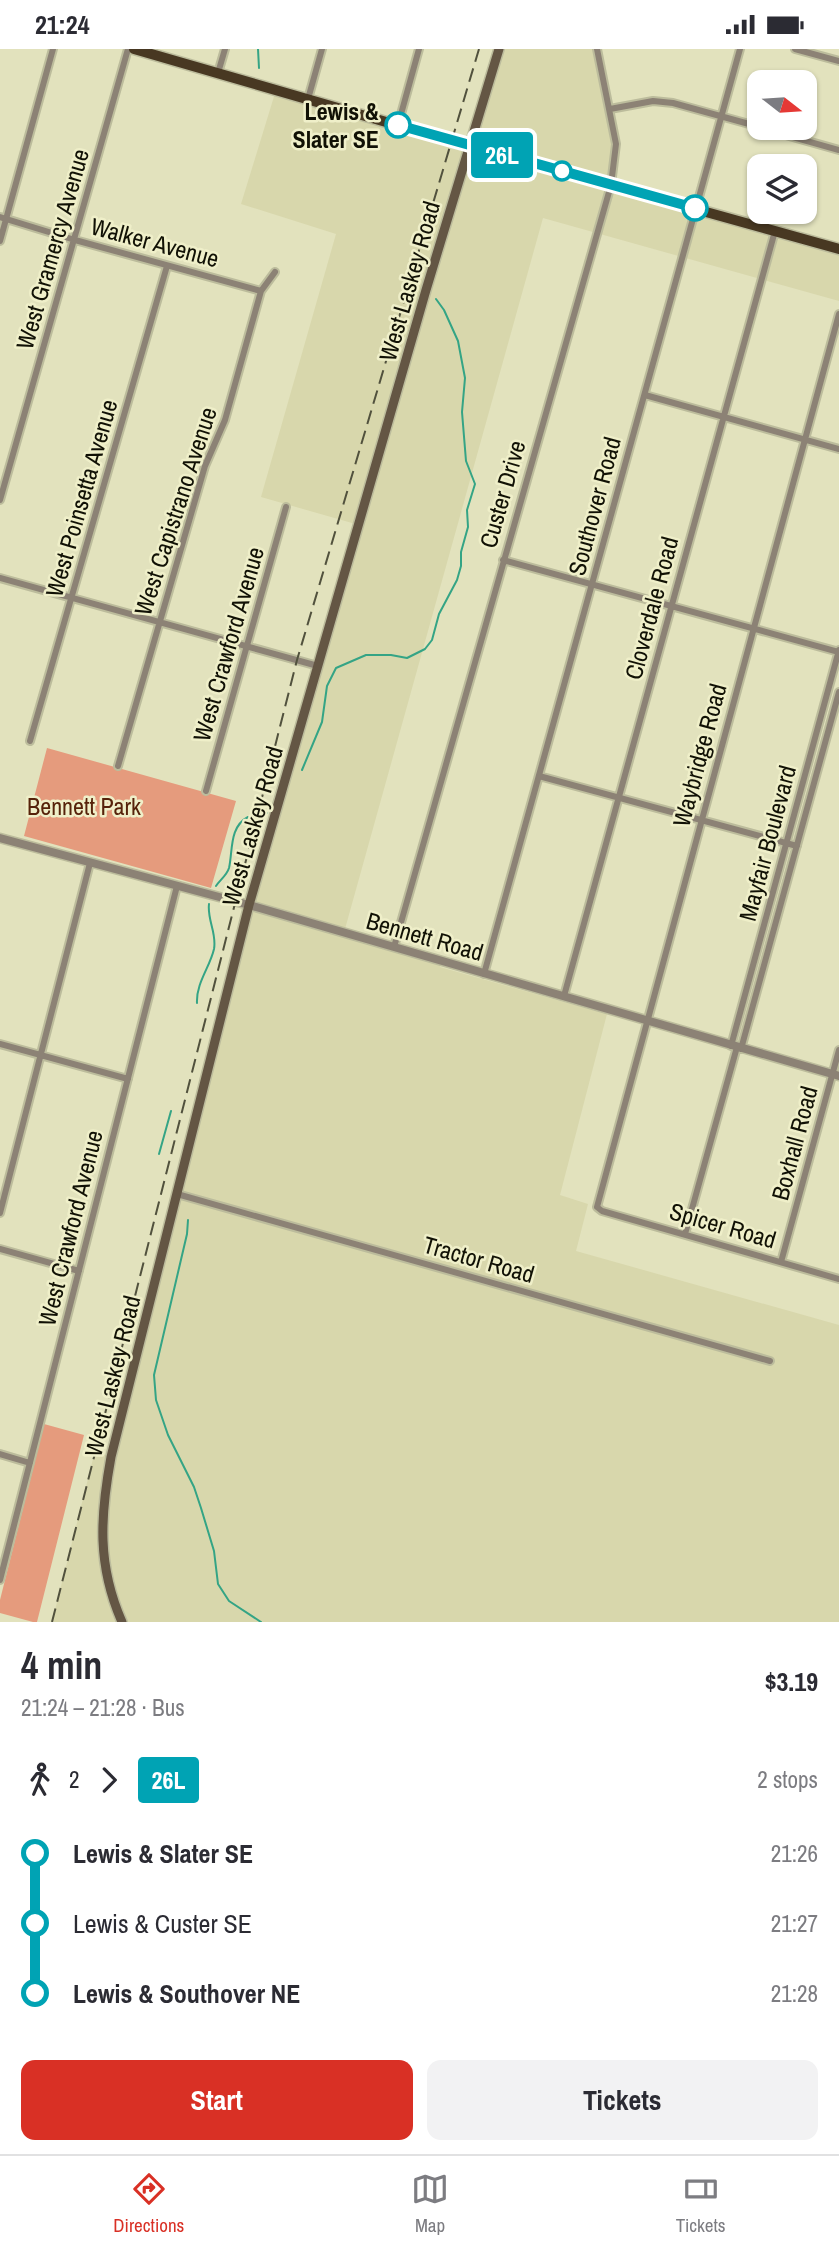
<!DOCTYPE html>
<meta charset="utf-8">
<style>
:root{--surface:#fff;--page:#f2f2f3;--text:#2b2b33;--muted:#7c7c81;--line:#e1e1e2;--accent:#d93025}
body{margin:0;font-family:"Archivo Narrow",sans-serif;background:var(--page);color:var(--text);height:100vh;display:flex;flex-direction:column;font-size:26px;white-space:nowrap}
*{box-sizing:border-box;margin:0}
p{font-size:23px;color:var(--muted)}
.icon{flex:none;width:38px;height:38px;fill:none;stroke:currentColor;stroke-width:2;stroke-linecap:round;stroke-linejoin:round}
.map{position:relative;height:1573px;overflow:hidden}
.details{display:flex;flex-direction:column;background:var(--surface);flex:1}
.details>*{flex:none}
.badge{padding:0 14px;border-radius:5px;font-size:24px;line-height:46px}
.needle{width:46px;rotate:107deg}
.fabs{position:absolute;left:747px;top:21px;display:grid;gap:14px}
.fabs a{display:grid;place-items:center;width:70px;height:70px;border-radius:14px;background:var(--surface);box-shadow:0 2px 5px #0004;font-size:35px}
.map>.badge{position:absolute;translate:-50% -50%;box-shadow:0 0 0 4px #fff}
.legs{display:flex;align-items:center;gap:10px;height:77px;padding:0 21px;font-size:23px}
.legs p{margin-inline-start:auto}
.overview{display:flex;align-items:center;justify-content:space-between;height:119px;padding:0 21px}
h1{font-size:38px;font-weight:700;line-height:52px}
.primary-button{display:flex;gap:14px;margin-top:auto;padding:14px 21px}
.primary-button a{flex:1;height:80px;border-radius:14px;background:var(--accent);color:#fff;font-size:28px;font-weight:700;line-height:80px;text-align:center}
.primary-button a+a{background:var(--page);color:var(--text)}
ul{padding:0 21px;list-style:none}
li{display:flex;align-items:center;gap:24px;height:70px;font-size:26px}
li i{display:grid;place-items:center;width:10px;height:100%;margin:0 9px;background:currentColor}
li i::after{content:'';width:18px;height:18px;margin:-9px;border:5px solid;border-radius:50%;background:var(--surface)}
li p{margin-inline-start:auto}
li:first-child i{background:linear-gradient(#0000 50%,currentColor 0)}
li:last-child i{background:linear-gradient(currentColor 50%,#0000 0)}
.status{display:flex;justify-content:space-between;align-items:center;height:49px;padding:0 35px;background:var(--surface);direction:ltr}
.status svg{height:19px;fill:currentColor}
.dock{display:flex;justify-content:space-around;align-items:center;height:98px;border-top:2px solid var(--line);background:var(--surface);font-size:19px;color:var(--muted)}
.dock a{display:grid;justify-items:center;gap:4px}
.dock .selected{color:var(--accent)}
.map>svg:first-child{display:block}
</style>
<div class="status"><b>21:24</b><svg viewBox="0 0 49 12"><path d="M0 12V9h3v3zM5 12V6h3v6zM10 12V3h3v9zM15 12V0h3v12zM26 1h20v11H26zM47 4h2v5h-2z"/></svg></div>
<div class="map">
<svg width="839" height="1573" viewBox="0 0 839 1573">
<rect width="100%" height="100%" fill="#e2e2bd"/>
<!-- built -->
<path fill="#d8d7ac" d="M498,0H598L616,95L611,136L839,200V252L543,169L345,880L443,908L440,918L607,965L560,1146L588,1155L576,1202L839,1276V1573H52L95,1402L111,1408L249,856L359,476L261,448L336,185L241,155L276,41L469,97Z"/>
<!-- green -->
<path fill="#e59b7d" d="M47,699L236,752L211,839L24,787Z
M44,1375L84,1386L37,1573H33L0,1564V1551Z"/>
<g fill="none" stroke-linecap="round" stroke-linejoin="round">
<!-- stream -->
<path stroke="#34a485" stroke-width="2" d="M258,0L259,19
M412,229L418,235
M302,721L322,673L327,637L336,619L366,606H391L407,609L425,600L432,591L439,565L457,531L461,517V503L468,478L467,461L475,435L466,412L462,363L465,329L458,292L444,261L436,250
M262,765L267,764
M216,837C220,831 227,826 229,819C233,801 229,778 248,768
M197,954C196,934 210,918 214,900C217,884 207,871 209,855
M159,1105L171,1062
M188,1171L187,1185L154,1326L156,1351L168,1386L194,1438L201,1459L214,1502L218,1535L229,1552L261,1573"/>
<!-- minor casing -->
<g stroke="#bcbc9c" stroke-width="10">
<path id="minor" d="M795,0L839,12
M218,24L225,0
M308,50L322,0
M610,60L653,52L673,54L760,78
M398,76L419,0
M761,79L839,101
M0,168L75,191L261,242
M0,192L53,0
M839,265L597,1158L602,1162L839,1230
M645,346L839,400
M0,451L128,0
M503,511L839,603
M0,529L318,617
M30,692L167,217
M118,717L205,417L225,371L261,242L275,223
M539,727L797,797
M206,742L286,458
M394,898L611,136L616,95L597,0
M484,925L740,0
M564,947L775,182
M0,995L128,1030
M731,997L839,601
M741,1000L839,643
M177,1145L770,1312
M0,1164L90,814
M685,1185L737,998
M0,1200L79,1222
M781,1213L839,1001
M0,1405L30,1414
M0,1531L177,837"/>
</g>
<!-- tertiary casing -->
<g stroke="#bcbc9c" stroke-width="11">
<path id="tertiary" d="M0,789L249,856L839,1027"/>
</g>
<!-- secondary casing -->
<g stroke="#bcbc9c" stroke-width="12">
<path id="secondary" d="M122,1573C97,1516 100,1468 111,1408L249,856L426,241L499,0"/>
</g>
<!-- primary casing -->
<g stroke="#bcbc9c" stroke-width="13">
<path id="primary" d="M134,0L469,97L839,200"/>
</g>
<!-- minor -->
<use href="#minor" stroke="#8c8275" stroke-width="6"/>
<!-- tertiary -->
<use href="#tertiary" stroke="#8c8275" stroke-width="8"/>
<!-- secondary -->
<use href="#secondary" stroke="#645644" stroke-width="9"/>
<!-- primary -->
<use href="#primary" stroke="#483822" stroke-width="10"/>
<!-- rail -->
<path stroke="#51513d" stroke-width="2" stroke-dasharray="14 7" stroke-linecap="butt" d="M52,1573L297,611L479,0"/>
</g>
<g fill="none" stroke-linecap="round" stroke-linejoin="round">
<!-- line-1 casing -->
<g stroke="#fff" stroke-width="16">
<path id="line-1" d="M398,76L695,159"/>
</g>
<!-- line-1 -->
<use href="#line-1" stroke="#00a3b4" stroke-width="10"/>
</g>
<!-- markers -->
<g fill="#fff" stroke="#00a3b4" stroke-width="3.5">
<circle cx="398" cy="76" r="12"/>
<circle cx="562" cy="122" r="9"/>
<circle cx="695" cy="159" r="12"/>
</g>
<g text-anchor="middle" dominant-baseline="central" stroke-width="5" stroke-linejoin="round" paint-order="stroke">
<!-- stop labels -->
<g font-size="24" font-weight="bold" fill="#111105" stroke="#efefc9" text-anchor="end">
<text x="379" y="62">Lewis &amp;<tspan x="379" dy="28">Slater SE</tspan></text>
</g>
<!-- street labels -->
<g font-size="24" fill="#111105" stroke="#efefc9">
<text transform="translate(155 193) rotate(15)">Walker Avenue</text>
<text transform="translate(52 200) rotate(-74)">West Gramercy Avenue</text>
<text transform="translate(409 232) rotate(-74)">West Laskey Road</text>
<text transform="translate(502 445) rotate(-74)">Custer Drive</text>
<text transform="translate(81 449) rotate(-74)">West Poinsetta Avenue</text>
<text transform="translate(594 457) rotate(-75)">Southover Road</text>
<text transform="translate(175 462) rotate(-72)">West Capistrano Avenue</text>
<text transform="translate(651 559) rotate(-75)">Cloverdale Road</text>
<text transform="translate(228 595) rotate(-74)">West Crawford Avenue</text>
<text transform="translate(699 706) rotate(-75)">Waybridge Road</text>
<text transform="translate(252 777) rotate(-74)">West Laskey Road</text>
<text transform="translate(767 794) rotate(-75)">Mayfair Boulevard</text>
<text transform="translate(425 887) rotate(16)">Bennett Road</text>
<text transform="translate(794 1094) rotate(-75)">Boxhall Road</text>
<text transform="translate(723 1176) rotate(16)">Spicer Road</text>
<text transform="translate(70 1179) rotate(-76)">West Crawford Avenue</text>
<text transform="translate(479 1210) rotate(16)">Tractor Road</text>
<text transform="translate(112 1327) rotate(-76)">West Laskey Road</text>
</g>
<!-- park labels -->
<g font-size="24" fill="#56220a" stroke="#efefc9">
<text x="84" y="757">Bennett Park</text>
</g>
</g>
</svg>
<div class="fabs">
<a><svg class="needle" viewBox="-14 -14 28 28"><path d="M0-13l5 13h-10z" fill="#e53935"/><path d="M0 13l5-13h-10z" fill="#7c7c81"/></svg></a>
<a><svg class="icon" aria-label="layers" viewBox="0 0 24 24"><path d="M12 4l9 5-9 5-9-5zM3 14l9 5 9-5"/></svg></a>
</div>
<b class="badge" style="left:502px;top:106px;background:#00a3b4;color:#fff">26L</b>
</div>
<section class="details">
<div class="overview"><div><h1>4 min</h1><p>21:24 – 21:28 · Bus</p></div><b>$3.19</b></div>
<div class="legs"><svg class="icon" aria-label="walk" viewBox="0 0 24 24"><circle cx="13" cy="4" r="2"/><path d="M13 8l-2 6 4 7M11 14l-3 7M7 12l3-4h3l4 4"/></svg>2<svg class="icon" aria-label="forward" viewBox="0 0 24 24"><path d="M9 5l7 7-7 7"/></svg><b class="badge" style="background:#00a3b4;color:#fff">26L</b><p>2 stops</p></div>
<ul>
<li><i style="color:#00a3b4"></i><b>Lewis &amp; Slater SE</b><p>21:26</p></li>
<li><i style="color:#00a3b4"></i><span>Lewis &amp; Custer SE</span><p>21:27</p></li>
<li><i style="color:#00a3b4"></i><b>Lewis &amp; Southover NE</b><p>21:28</p></li>
</ul>
<div class="primary-button"><a>Start</a><a>Tickets</a></div>
</section>
<nav class="dock">
<a class="selected"><svg class="icon" aria-label="directions" viewBox="0 0 24 24"><path d="M12 3l9 9-9 9-9-9zM9 14v-3h6M13 9l2 2-2 2"/></svg>Directions</a>
<a><svg class="icon" aria-label="map" viewBox="0 0 24 24"><path d="M3 6l6-2 6 2 6-2v14l-6 2-6-2-6 2zM9 4v14M15 6v14"/></svg>Map</a>
<a><svg class="icon" aria-label="tickets" viewBox="0 0 24 24"><path d="M3 7h18v10H3zM15 7v10"/></svg>Tickets</a>
</nav>
